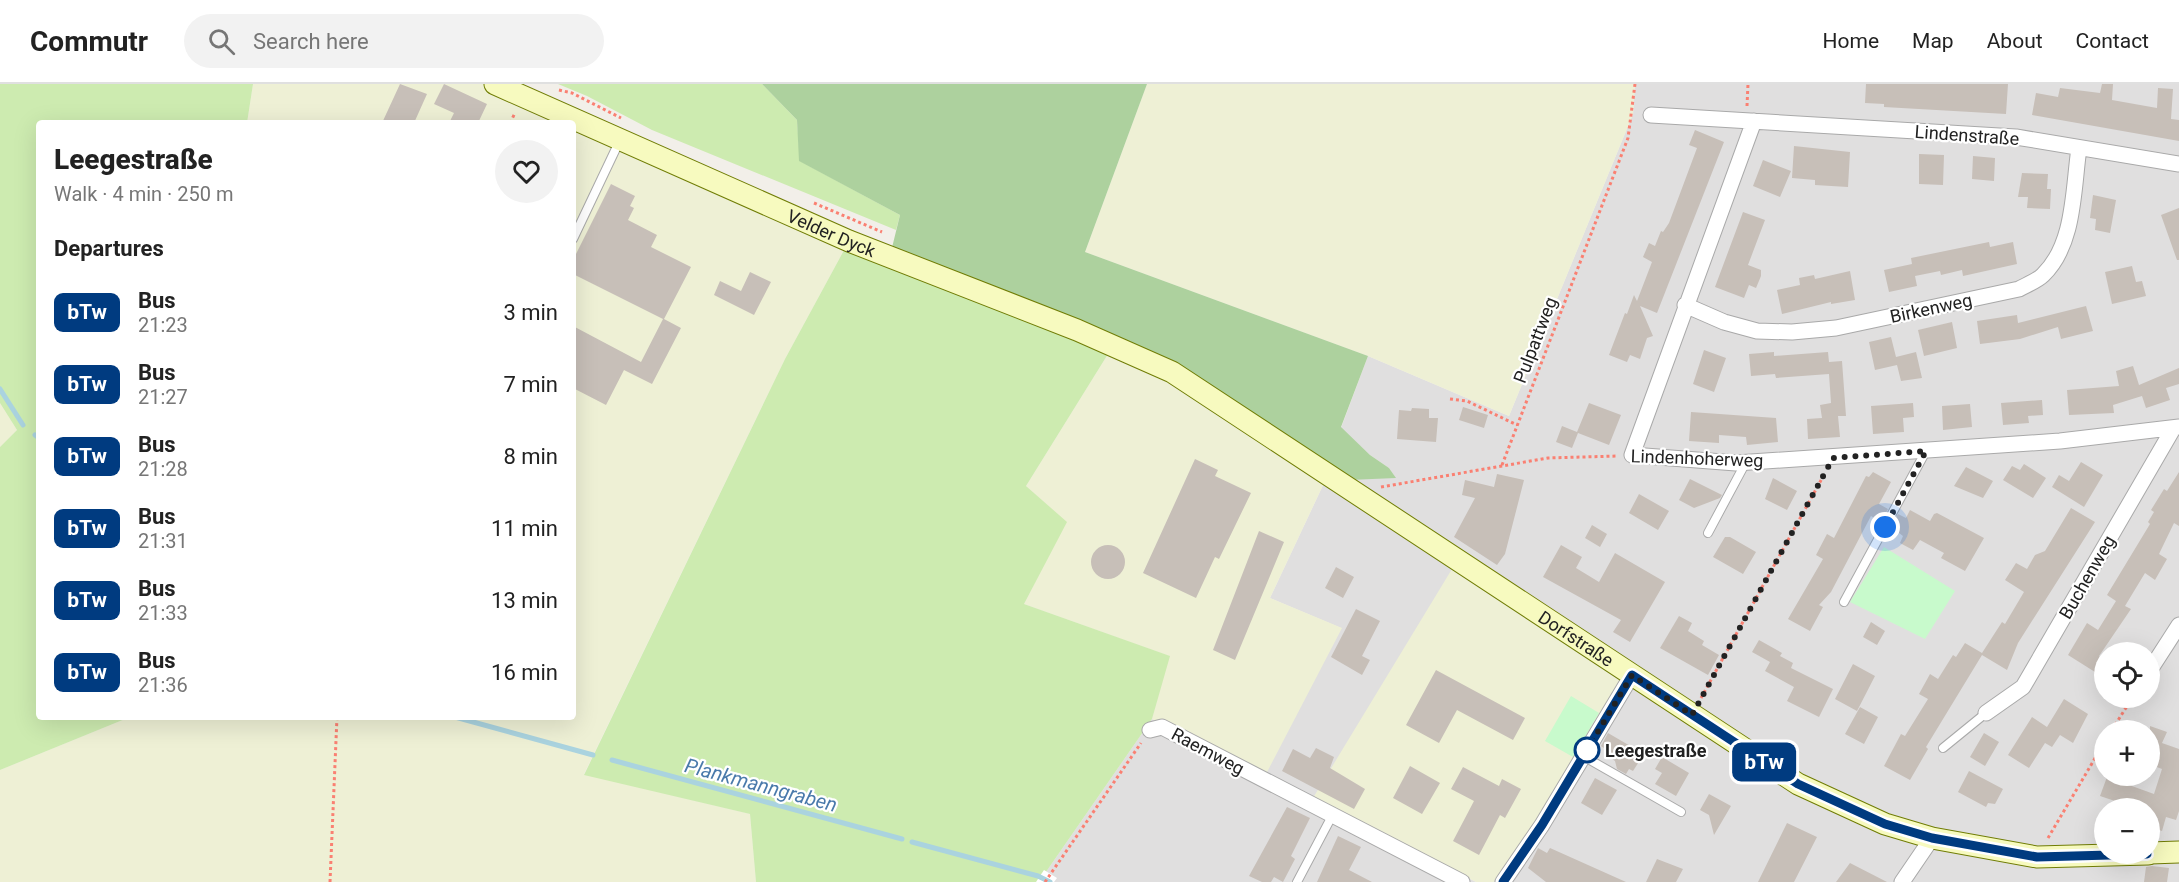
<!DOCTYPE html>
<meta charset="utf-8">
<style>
:root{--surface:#fff;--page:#f2f2f2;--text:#222;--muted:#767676;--line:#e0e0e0}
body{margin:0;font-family:Roboto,sans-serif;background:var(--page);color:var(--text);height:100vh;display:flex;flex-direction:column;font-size:22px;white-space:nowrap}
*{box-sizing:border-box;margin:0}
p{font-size:20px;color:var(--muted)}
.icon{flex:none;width:33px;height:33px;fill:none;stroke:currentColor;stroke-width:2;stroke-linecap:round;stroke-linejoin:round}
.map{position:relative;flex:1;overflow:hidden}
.panel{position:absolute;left:36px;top:36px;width:540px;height:600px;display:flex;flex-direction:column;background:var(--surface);border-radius:6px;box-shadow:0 6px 24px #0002}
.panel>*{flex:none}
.badge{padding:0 12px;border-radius:9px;font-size:21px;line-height:39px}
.buttons{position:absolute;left:2094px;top:558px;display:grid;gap:12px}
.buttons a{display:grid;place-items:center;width:66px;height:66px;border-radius:50%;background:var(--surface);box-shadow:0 6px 24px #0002;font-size:30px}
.you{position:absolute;width:30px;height:30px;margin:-15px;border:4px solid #fff;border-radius:50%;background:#1a73e8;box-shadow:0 0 0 9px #1a73e833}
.map>.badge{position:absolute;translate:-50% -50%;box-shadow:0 0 0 3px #fff}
h2{padding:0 18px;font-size:22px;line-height:54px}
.round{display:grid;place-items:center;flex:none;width:63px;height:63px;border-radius:32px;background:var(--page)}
.overview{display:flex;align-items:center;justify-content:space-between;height:102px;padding:0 18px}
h1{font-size:28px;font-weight:800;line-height:45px}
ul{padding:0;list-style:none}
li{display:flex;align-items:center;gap:18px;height:72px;padding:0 18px}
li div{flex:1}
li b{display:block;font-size:22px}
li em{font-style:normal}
li .badge{min-width:66px;font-weight:700;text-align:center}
header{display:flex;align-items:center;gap:36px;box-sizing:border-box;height:84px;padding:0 30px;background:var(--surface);border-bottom:2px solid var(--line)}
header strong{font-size:28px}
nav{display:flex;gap:33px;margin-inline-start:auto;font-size:21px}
.search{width:420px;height:54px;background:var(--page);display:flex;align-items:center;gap:15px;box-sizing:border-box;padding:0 21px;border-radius:33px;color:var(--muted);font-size:22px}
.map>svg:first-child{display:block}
</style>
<header>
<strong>Commutr</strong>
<div class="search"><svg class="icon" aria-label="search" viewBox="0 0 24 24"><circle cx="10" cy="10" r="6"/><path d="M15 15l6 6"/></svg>Search here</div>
<nav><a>Home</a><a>Map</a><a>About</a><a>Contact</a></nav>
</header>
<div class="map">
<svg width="2179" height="798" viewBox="0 0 2179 798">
<rect width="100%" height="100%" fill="#f2efe9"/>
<!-- residential -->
<path fill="#e0dfdf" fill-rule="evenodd" d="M1635,0H2179V798H1494L1547,723L1313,714L1476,798H1039L1152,635L1264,691L1341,544L1270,514L1325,397L1395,393L1389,384L1370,371L1341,344L1368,272L1509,332L1633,30ZM2104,568H2150V614H2104ZM2104,646H2150V692H2104ZM2104,724H2150V770H2104Z"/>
<!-- farmland -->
<path fill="#eef0d5" d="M253,0H495L849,157L785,275L584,690L750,730L756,798H0V686L130,633H573V39H247Z
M1147,0H1635L1633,30L1509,332L1368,272L1085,168Z
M1108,270L1170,298L1325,397L1270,514L1342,544L1265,692L1152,635L1169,572L1024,520L1066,438L1026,402Z
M0,319L17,346L0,363Z
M1452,485L1622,598L1547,723L1494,798H1476L1313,714Z"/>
<!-- grass -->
<path fill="#cdebb0" d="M0,0H253L247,39H39V633H130L0,686V363L17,346L0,319Z
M558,0H762L797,36L800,77L900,131L896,146L652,46L587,12Z
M849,157L1108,270L1026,402L1067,438L1024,520L1170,572L1152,635L1039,798H756L750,730L584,691L785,275Z"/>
<!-- forest -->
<path fill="#add19e" d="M762,0H1147L1085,168L1368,272L1341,343L1370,371L1389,384L1396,394L1325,397L1170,298L889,176L900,131L799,77L797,36Z"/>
<!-- park -->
<path fill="#c8facc" d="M1884,463L1955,507L1925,555L1850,518Z
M1571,612L1599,629L1573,673L1545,657Z"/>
<!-- pier -->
<path fill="#fff" d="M1044,786L1057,794L1054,798H1036Z"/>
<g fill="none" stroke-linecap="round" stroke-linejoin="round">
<!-- stream -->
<path stroke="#aad3df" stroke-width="5" d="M0,305L23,341
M35,351L39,354
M455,633L593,671
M612,676L902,755
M912,758L1038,792L1050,798"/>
</g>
<!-- building -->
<path fill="#c7bfb8" d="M400,0L427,10L414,39H382Z
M444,0L487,20L478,39H449L454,29L434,20Z
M1866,0H2008L2006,30L1884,23V20L1865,19Z
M2102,0H2113L2112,16L2157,24L2158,4L2173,5L2171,35L2179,36V57L2032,31L2036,9L2058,13L2060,4L2100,9Z
M1695,46L1724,58L1657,229L1640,222L1653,252L1647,254L1640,275L1630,271L1627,278L1609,271L1625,229L1627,230L1634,211L1637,217L1652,178L1643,173L1649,159L1655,162L1661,147L1663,148L1669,139L1697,64L1689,61Z
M1794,62L1850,68L1848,103L1815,101V96L1792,94Z
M1919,70L1944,71L1943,101L1919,100Z
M1973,72L1995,74L1994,97L1972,95Z
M1763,76L1791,87L1780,113L1753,102Z
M2022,89L2048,90L2047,105H2051L2050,125L2027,124L2028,113H2018Z
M611,100L635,112L630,122L634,124L628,136L657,151L651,163L691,183L664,235L681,244L652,300L624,286L606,321L573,304V242L641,278L663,235L573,190V176Z
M2093,111L2116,116L2110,149L2095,146L2096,135L2090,134Z
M2179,124V176H2177L2161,131Z
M1743,128L1765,136L1748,181L1761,186V192L1756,204L1749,201L1744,214L1715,203Z
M1989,158L1990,163L2013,158L2017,180L1963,192L1962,186L1941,191L1940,187L1915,192L1917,202L1889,208L1884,186L1912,180L1911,174Z
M2132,182L2136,198L2142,197L2146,212L2112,220L2105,188Z
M1850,187L1855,216L1831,220V218L1782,230L1777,206L1800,201L1799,194L1814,191L1815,195Z
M750,188L771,198L754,231L714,211L720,197L741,207Z
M2086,222L2093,247L2061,255L2058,243L2020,255L1980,260L1977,237L2017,231L2018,239Z
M1952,238L1957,264L1924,272L1918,246Z
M1891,253L1896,273L1916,268L1922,294L1901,297L1897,281L1875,286L1869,258Z
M1704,266L1726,274L1714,308L1693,300Z
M1774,268V272L1828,268L1829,278L1842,277L1846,332H1838L1840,353L1808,355L1807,335L1822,334L1820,321L1831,319L1829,290L1776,294L1775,290L1751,292L1749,270Z
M2133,282L2139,301L2179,284V300L2166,304L2170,316L2146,324L2142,312L2113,321L2114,329L2069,331L2067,306L2119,302L2116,287Z
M2042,316L2043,331L2028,332L2029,339L2003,341L2001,319Z
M1589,319L1621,331L1609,361L1578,349L1572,364L1556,358L1562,342L1577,348Z
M1913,319L1914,333L1903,334L1904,348L1873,350L1871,322Z
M1970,320L1972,343L1943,346L1942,322Z
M1463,323L1488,331L1484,344L1459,336Z
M1412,324L1429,325V334H1438L1436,358L1397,355L1399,326L1411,327Z
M1691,328L1776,334L1778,358L1747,361L1746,353L1719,351V359L1689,357Z
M1195,375L1218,386L1215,392L1251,409L1219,475L1215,473L1196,514L1143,489Z
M2081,378L2103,391L2084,423L2052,403L2059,391L2069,397Z
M2024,380L2046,394L2033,414L2003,396L2012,382L2020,386Z
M1966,383L1993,397L1983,414L1954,402Z
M1873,388L1891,398L1879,420L1888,425L1881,438L1871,432L1831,508L1819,521L1823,523L1810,547L1788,535L1823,475L1816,471L1827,450L1834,454L1866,392L1869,393Z
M2179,388V442L2174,439L2159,470L2167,475L2155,496L2145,489L2125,522L2131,525L2099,572L2103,575L2095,588L2068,571L2087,539L2098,546L2116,517L2107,511L2150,440L2148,438L2154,428L2151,426L2164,405L2167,407Z
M1497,390L1524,396L1505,470L1497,481L1454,453L1475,414L1462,411L1465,396L1494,403Z
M1773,394L1797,407L1787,426L1765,415Z
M1690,395L1722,411L1720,414L1694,424L1679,416Z
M1639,410L1669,427L1658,446L1629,429Z
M2071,424L2095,438L2018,559L2007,586L1982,571L1926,663L1928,665L1910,696L1884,682L1901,650L1905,652L1928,615L1919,610L1930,590L1938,595L1953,571L1956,573L1965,559L1982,569L2002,538L2005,540L2024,508L2005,496L2016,479L2027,485L2035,471L2045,467Z
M1910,426L1930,437L1934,430L1937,429L1984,454L1965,487L1941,474L1944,469L1920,456L1913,466L1900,459L1903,452L1891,443L1898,430L1906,434Z
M1592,441L1607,450L1600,463L1585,454Z
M1259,447L1284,458L1235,576L1213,566Z
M1725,453H1730L1756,468L1743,490L1713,473Z
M1091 478a17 17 0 1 1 34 0a17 17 0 1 1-34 0Z
M1561,461L1582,473L1576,484L1599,498L1615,469L1665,498L1630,558L1613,548L1621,536L1543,493Z
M1336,483L1354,493L1343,514L1325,504Z
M1356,525L1380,537L1362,572L1370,576L1362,591L1331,573Z
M1679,532L1692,539L1688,547L1704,557L1702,561L1719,571L1708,591L1660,564Z
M1871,538L1885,547L1877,561L1863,553Z
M1759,556L1782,569L1780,572L1793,579L1791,584L1833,605L1819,633L1787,617L1794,603L1765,587L1770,578L1752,568Z
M1853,580L1875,592L1857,627L1835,615Z
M1436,586L1525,634L1513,656L1457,626L1439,659L1406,641Z
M2064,615L2088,630L2073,659L2060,651L2052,663L2045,659L2029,684L2008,671L2032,633L2047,643Z
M1860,623L1878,633L1864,660L1845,650Z
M2150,642L2167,648L2162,659L2179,665V727L2176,736L2166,733L2162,747L2150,743V724H2136L2100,712L2107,693L2154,710L2162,685L2154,682L2150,690Z
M1608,649L1644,670L1633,687L1629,685L1626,690L1617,685L1615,677L1608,672L1610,668L1601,662Z
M1984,649L1999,658L1985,682L1970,673Z
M1316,664L1334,673L1330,684L1365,705L1354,725L1282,687L1293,665L1310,674Z
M1662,673L1689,689L1676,712L1655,700L1662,689L1655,685Z
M1410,682L1440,699L1422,730L1393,714Z
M1463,683L1499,702L1502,695L1521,705L1505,734L1500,731L1479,771L1453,757L1474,717L1451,705Z
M1969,687L2003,705L1995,720L1988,719L1986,723L1958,708Z
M1595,694L1617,706L1602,731L1581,719Z
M1709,710L1731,722L1714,751L1709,731L1700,726Z
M1287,723L1310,734L1291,772L1295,775L1283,798L1274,793L1271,798H1262L1249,792Z
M1787,739L1817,753L1794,798H1758Z
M1338,752L1361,763L1349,786L1372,798H1317Z
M1538,764L1547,769L1550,764L1626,798H1546L1528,784Z
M1657,775L1683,785L1676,798H1646Z
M1850,779L1887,798H1836Z
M2152,782L2169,784L2167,798H2144L2146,783Z"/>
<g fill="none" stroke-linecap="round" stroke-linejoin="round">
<!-- service casing -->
<g stroke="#a9a9a9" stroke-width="10">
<path id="service" d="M573,155L620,56
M1708,449L1746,378
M1844,518L1926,367
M1943,664L1986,629
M1583,672L1681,728
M1297,798L1332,732"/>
</g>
<!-- minor casing -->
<g stroke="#a9a9a9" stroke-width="17">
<path id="minor" d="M1651,31L2016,53L2179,80
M1754,37L1632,371L1736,379L2060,357L2179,343
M1685,221L1724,238L1757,247L1792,248L1836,244L2019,205C2026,201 2037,197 2043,191C2075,160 2073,105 2079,64
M2150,586L2179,541
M1986,629L2023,603L2173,345
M1150,646L1162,643L1462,798
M1503,798L1542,741L1632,591
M1902,798L1932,754"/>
</g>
<!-- secondary casing -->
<g stroke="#707d05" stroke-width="23">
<g id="secondary">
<path id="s1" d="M495,0L849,157L1077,246L1172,288L1798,700L1885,740L1932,754L2037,773L2148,770"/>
<path d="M2150,769L2179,768"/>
</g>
</g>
<!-- path -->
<path stroke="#fa8072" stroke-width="3" stroke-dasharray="3 3" stroke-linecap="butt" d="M559,6L572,9L621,34
M1747,22L1748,0
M510,39L515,29
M814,119L882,148
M1450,315L1467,317L1517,341
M1502,381L1628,54L1635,0
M1381,403L1548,374L1618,372
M1701,614L1825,389
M2112,646L2132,614
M2048,754L2104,659
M330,798L337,633
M1045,798L1141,659"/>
<!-- service -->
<use href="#service" stroke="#fff" stroke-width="8"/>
<!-- minor -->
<use href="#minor" stroke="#fff" stroke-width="15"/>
<!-- secondary -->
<use href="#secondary" stroke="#f7fabf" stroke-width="21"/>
</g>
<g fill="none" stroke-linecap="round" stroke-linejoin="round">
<!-- line casing -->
<g stroke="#fff" stroke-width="14">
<path id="line" d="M1503,798L1542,741L1632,591L1798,700L1885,740L1932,754L2037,773L2147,770"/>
</g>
<!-- line -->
<use href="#line" stroke="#003b80" stroke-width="9"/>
<!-- walk -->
<path stroke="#222" stroke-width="6" stroke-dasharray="0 10.8" d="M1587,666L1632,591L1692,631L1833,374L1926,367L1885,443"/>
</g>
<!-- markers -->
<circle fill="#fff" stroke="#003b80" stroke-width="3" cx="1587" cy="666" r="12"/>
<g text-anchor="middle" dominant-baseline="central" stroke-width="4.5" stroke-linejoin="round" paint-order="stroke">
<!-- street labels -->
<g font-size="18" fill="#222" stroke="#fff">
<text transform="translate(1967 51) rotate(4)">Lindenstraße</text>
<text stroke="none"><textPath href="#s1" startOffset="368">Velder Dyck</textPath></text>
<text transform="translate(1931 224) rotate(-12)">Birkenweg</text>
<text transform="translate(1535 256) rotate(-69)">Pulpattweg</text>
<text transform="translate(1697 374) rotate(2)">Lindenhoherweg</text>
<text transform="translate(2087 493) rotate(-60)">Buchenweg</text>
<text stroke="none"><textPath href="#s1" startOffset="1220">Dorfstraße</textPath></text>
<text transform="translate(1208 667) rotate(28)">Raemweg</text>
</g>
<!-- stop labels -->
<g font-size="18" font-weight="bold" fill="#222" stroke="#fff" text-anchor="start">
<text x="1605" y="666">Leegestraße</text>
</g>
<!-- water labels -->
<g font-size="20" font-style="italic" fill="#4a7aab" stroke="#fff">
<text transform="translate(761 701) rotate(15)">Plankmanngraben</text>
</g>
</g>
</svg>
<div class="buttons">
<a><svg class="icon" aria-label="locate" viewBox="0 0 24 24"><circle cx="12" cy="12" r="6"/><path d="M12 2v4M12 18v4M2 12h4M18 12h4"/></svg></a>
<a>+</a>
<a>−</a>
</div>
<div class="you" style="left:1885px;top:443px"></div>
<b class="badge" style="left:1764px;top:678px;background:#003b80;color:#fff">bTw</b>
<section class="panel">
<div class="overview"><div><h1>Leegestraße</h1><p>Walk · 4 min · 250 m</p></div><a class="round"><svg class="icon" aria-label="heart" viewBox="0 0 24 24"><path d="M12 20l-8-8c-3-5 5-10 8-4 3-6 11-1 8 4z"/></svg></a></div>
<h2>Departures</h2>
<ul>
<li><span class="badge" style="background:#003b80;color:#fff">bTw</span><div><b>Bus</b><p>21:23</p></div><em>3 min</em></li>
<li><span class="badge" style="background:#003b80;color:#fff">bTw</span><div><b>Bus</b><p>21:27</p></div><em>7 min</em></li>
<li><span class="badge" style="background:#003b80;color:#fff">bTw</span><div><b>Bus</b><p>21:28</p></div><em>8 min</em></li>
<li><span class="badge" style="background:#003b80;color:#fff">bTw</span><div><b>Bus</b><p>21:31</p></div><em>11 min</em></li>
<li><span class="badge" style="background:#003b80;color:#fff">bTw</span><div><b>Bus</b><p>21:33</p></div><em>13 min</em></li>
<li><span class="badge" style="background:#003b80;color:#fff">bTw</span><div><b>Bus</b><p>21:36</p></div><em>16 min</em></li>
</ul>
</section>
</div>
